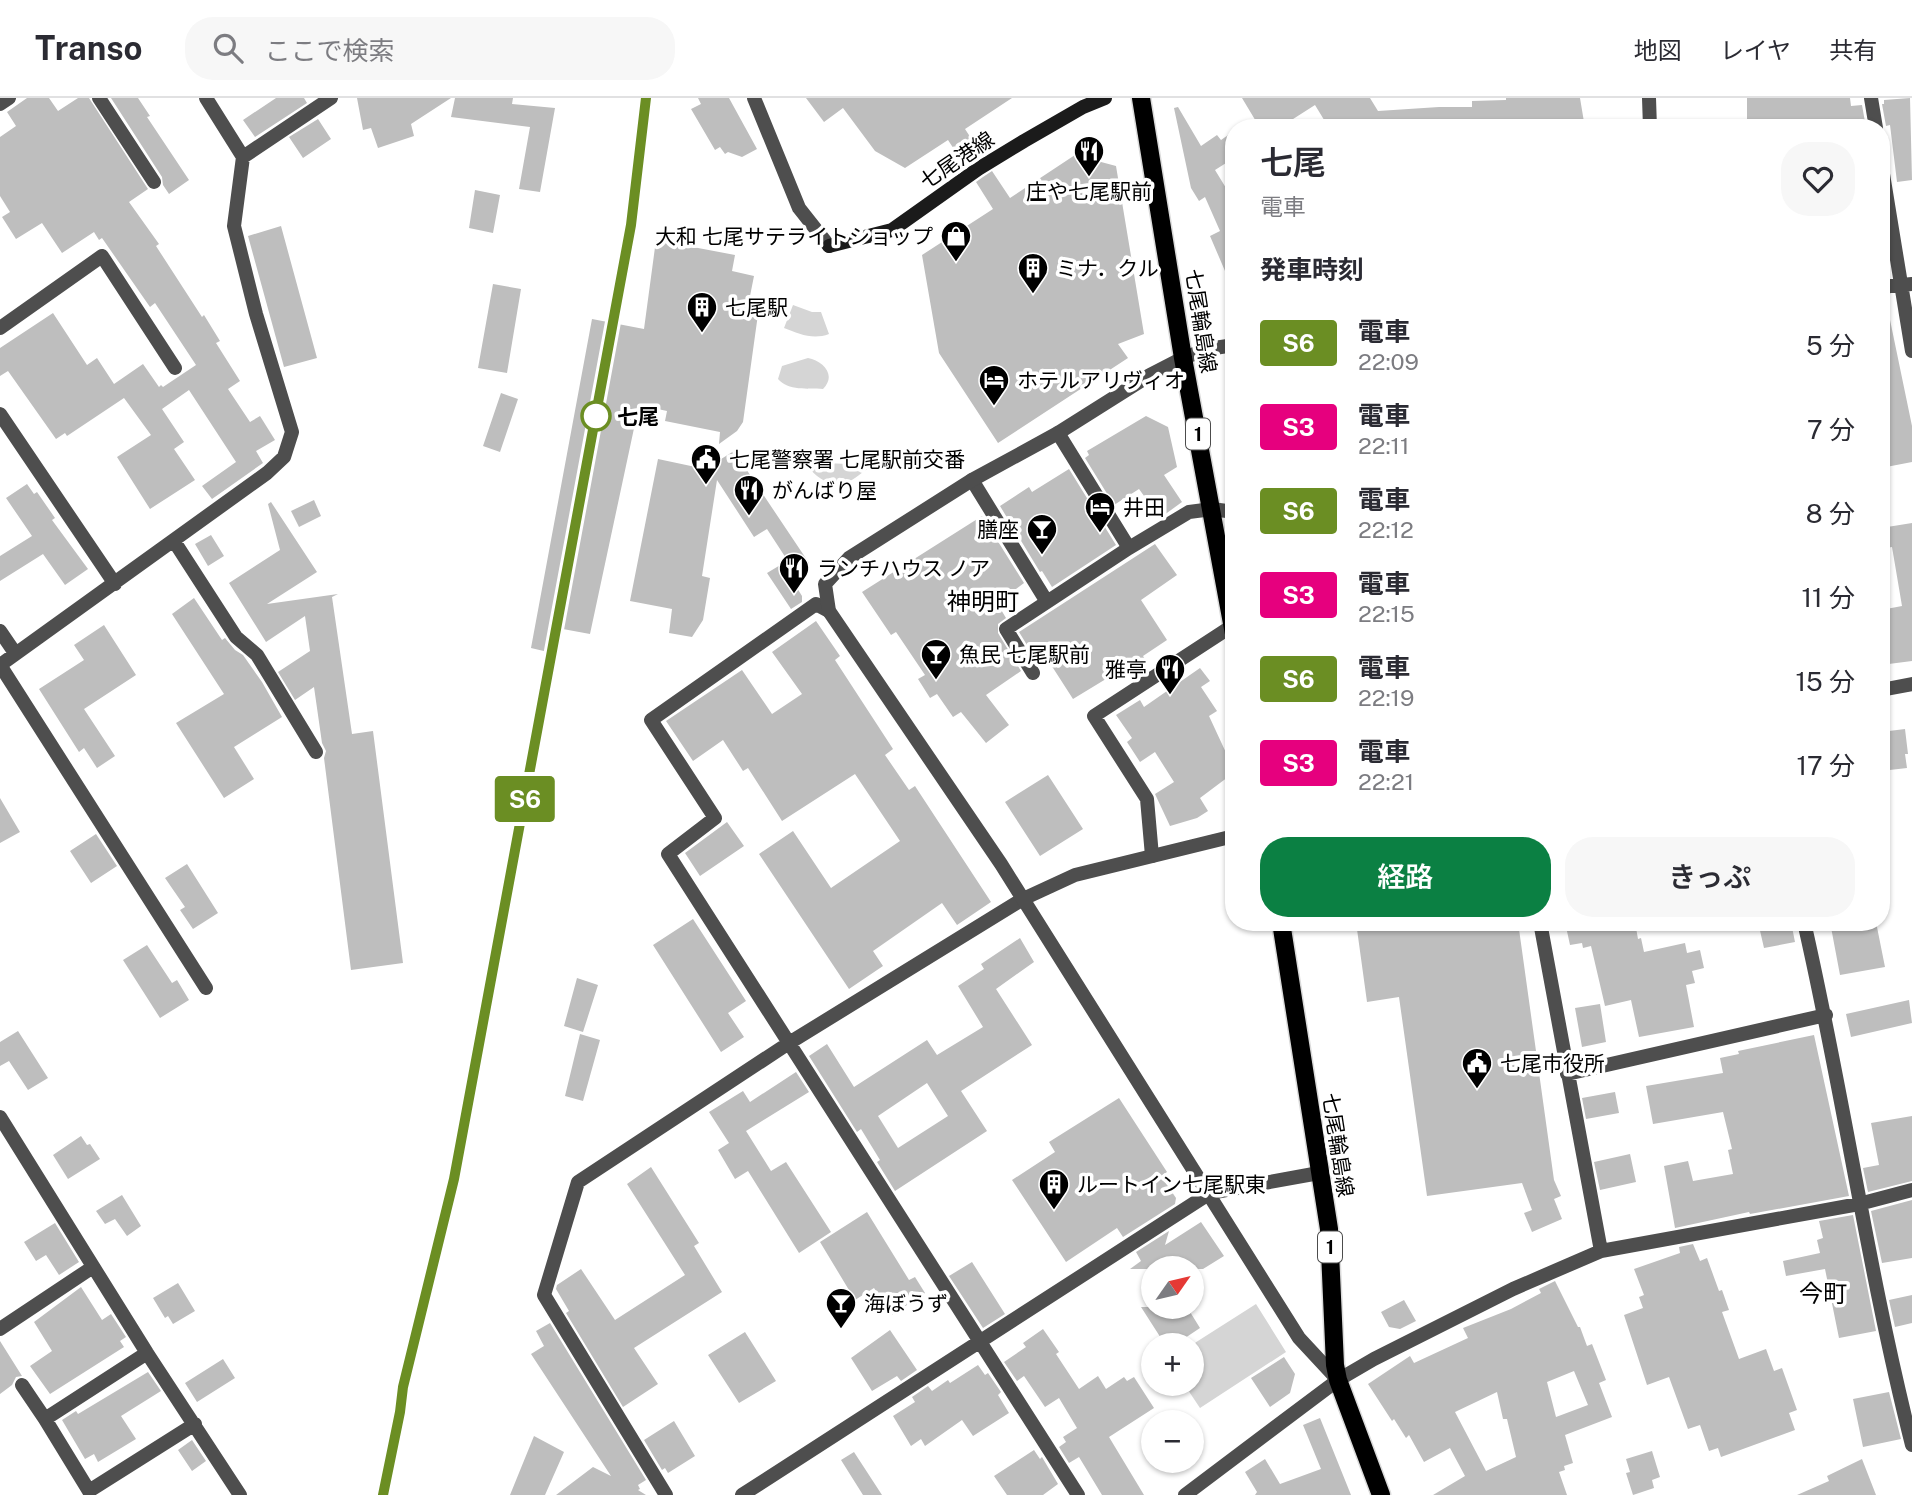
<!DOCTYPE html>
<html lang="ja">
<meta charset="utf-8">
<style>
:root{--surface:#fff;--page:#f7f7f7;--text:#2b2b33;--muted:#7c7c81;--line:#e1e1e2;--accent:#0b8043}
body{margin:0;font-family:"Public Sans","Noto Sans JP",sans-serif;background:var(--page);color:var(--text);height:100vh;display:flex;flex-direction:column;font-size:26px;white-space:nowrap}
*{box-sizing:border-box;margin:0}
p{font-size:23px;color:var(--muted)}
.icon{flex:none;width:38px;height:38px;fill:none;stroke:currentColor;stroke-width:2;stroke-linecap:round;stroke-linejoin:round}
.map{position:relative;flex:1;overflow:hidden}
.details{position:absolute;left:1225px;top:21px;width:665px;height:812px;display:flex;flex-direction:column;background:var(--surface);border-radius:28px;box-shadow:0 2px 5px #0004}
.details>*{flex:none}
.badge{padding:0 14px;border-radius:5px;font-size:24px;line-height:46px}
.needle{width:46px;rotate:56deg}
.fabs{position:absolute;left:1141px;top:1158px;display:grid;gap:14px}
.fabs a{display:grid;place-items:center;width:63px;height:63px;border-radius:50%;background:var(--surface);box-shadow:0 2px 5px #0004;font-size:35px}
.map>.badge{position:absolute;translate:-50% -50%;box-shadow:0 0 0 4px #fff}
h2{padding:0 35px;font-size:26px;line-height:63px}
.round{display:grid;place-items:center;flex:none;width:74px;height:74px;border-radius:28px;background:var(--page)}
.head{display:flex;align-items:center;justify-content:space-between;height:119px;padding:0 35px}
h1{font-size:33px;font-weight:600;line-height:52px}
.button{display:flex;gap:14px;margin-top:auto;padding:14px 35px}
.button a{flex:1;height:80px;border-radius:28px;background:var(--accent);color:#fff;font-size:28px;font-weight:600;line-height:80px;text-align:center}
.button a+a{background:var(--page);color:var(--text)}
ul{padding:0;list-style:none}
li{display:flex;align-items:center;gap:21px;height:84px;padding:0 35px}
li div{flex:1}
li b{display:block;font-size:26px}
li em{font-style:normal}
li .badge{min-width:77px;font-weight:700;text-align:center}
header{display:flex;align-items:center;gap:42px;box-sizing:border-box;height:98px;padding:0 35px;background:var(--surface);border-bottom:2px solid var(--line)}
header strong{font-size:33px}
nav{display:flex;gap:38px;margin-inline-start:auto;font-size:24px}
.search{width:490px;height:63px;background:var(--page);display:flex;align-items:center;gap:18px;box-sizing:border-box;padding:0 24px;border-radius:28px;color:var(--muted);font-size:26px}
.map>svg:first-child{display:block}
</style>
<header>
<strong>Transo</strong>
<div class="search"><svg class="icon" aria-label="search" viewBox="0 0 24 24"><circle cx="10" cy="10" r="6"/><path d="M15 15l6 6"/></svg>ここで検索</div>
<nav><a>地図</a><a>レイヤ</a><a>共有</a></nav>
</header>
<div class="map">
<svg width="1912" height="1397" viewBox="0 0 1912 1397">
<rect width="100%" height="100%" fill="#fff"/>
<!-- green -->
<path fill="#d5d5d5" d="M793,207L812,214H821L829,236C813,242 799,236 784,230Z
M808,260C823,263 837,277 823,291C808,290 788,293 778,281L782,268Z
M806,364L867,367V371C860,376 851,384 843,386C827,388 812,377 806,364Z
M1256,1206L1286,1254L1200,1310L1184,1286H1192V1248H1190Z"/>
<!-- building -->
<path fill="#bebebe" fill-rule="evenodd" d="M27,0H49L58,13L78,0H89L148,91L129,104L159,146L156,148L202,219L204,217L220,243L216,245L240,283L228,291L250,324L260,318L275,342L256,353L263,365L212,401L202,388L236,364L189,292L162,311L184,344L174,351L195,382L150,411L117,359L151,337L124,300L67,338L65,335L56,341L8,273L0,278V250L53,215L87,267L97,260L114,286L143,266L159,289L161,287L163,289L196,267L155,205L150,209L102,140L99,142L94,134L62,155L42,125L16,141L2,119L10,114L0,98V39L16,28L7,14Z
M111,0H138L150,18L147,19L189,82L169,96L163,87L162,79Z
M276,0H304L307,5L255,39L243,22Z
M357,0H451L411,26L414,38L378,50L371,30L363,32Z
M455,0H513L512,6L555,10L540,94L519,91L530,29L451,19Z
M698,0H729L757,51L742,59L728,54L725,56L720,49L715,52L691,11L701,6Z
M806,0H1012L965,31L982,57L965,68L948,42L905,70L875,53L843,10L824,24Z
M1242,0H1370L1378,13L1439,9H1472V3L1506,2V0H1580L1585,30H1533L1532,25L1498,30H1329L1315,7L1279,30H1260Z
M1747,0H1850L1851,8L1862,7L1865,24L1747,28Z
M1910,0L1912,82L1897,84L1890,27L1886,28L1882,6H1884V2Z
M1178,9L1201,48L1217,37L1221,42L1234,33V60L1215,72L1234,103V194L1210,138L1220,133L1205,99L1199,103L1191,90L1174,10Z
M318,21L331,41L303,60L289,39Z
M1075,57L1116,68L1144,236L1118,246L1128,260L998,345L939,255L922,157L993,111L976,84L983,79L992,73L1010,100Z
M475,92L500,97L493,135L469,130Z
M281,128L317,260L284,269L248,138Z
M656,142L735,157L732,173L754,178L748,208L759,209L743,324L737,333L719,346L720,334L665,323L667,313L639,307L590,536L552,529L548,554L531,550L592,221L644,231Z
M493,186L521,191L507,275L478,270Z
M1889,217L1912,328V364L1881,370V218Z
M501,295L518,301L500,354L483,348Z
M1146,318L1168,329L1177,369L1164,377L1182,404L1160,420L1139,391L1114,407L1085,360L1089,357L1087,353Z
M734,353L809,465L795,474L767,431L754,439L717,382L702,478L710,480L703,522L692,539L669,535L672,511L630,503L658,361L705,371Z
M1069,371L1116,447L1052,489L1042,473L1040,474L1000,408L1029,389L1032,394Z
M27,386L34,396L37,394L55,420L52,422L88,471L65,487L43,456L0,483V458L32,438L6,400Z
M314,402L321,418L299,429L291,413Z
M271,404L317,474L267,506L338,496L332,499L352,636L373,633L403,865L351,872L324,660L326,653L322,645L314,589L295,602L278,574L310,553L305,518L266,544L229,485L280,452L268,406Z
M982,418L1024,485L997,505L1006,520L998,526V535L1021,573L986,597L1009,627L986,645L961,614L953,619L937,596L930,600L918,581L925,577L896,534L891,537L862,494Z
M1912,425V563L1881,567V512L1902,508L1892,449L1881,451V430Z
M211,437L224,458L208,468L195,446Z
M1155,446L1177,477L1141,502L1167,542L1143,558L1148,566L1130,579L1124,570L1073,601L1046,559L1038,565L1019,534Z
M782,466L802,498V504L791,511L767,475Z
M194,500L222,542L225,540L235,552L243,557L262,584L282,619L234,649L254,681L224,700L176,625L224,596L172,516Z
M816,523L840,558L835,562L893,651L885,657L909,692L915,688L991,804L957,827L942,805L873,853L883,868L849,891L759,756L793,733L831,790L900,743L855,676L782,723L748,670L743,673L723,642L693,663L666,623L742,572L772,616L802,596L772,554Z
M104,527L136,577L84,611L115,658L97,670L84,650L79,654L39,591L84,562L74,547Z
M1200,570L1210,583L1201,589L1217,613L1209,618L1228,659V679L1200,700L1208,713L1197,720L1170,728L1155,696L1174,684L1155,654L1140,664L1127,644L1132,640L1116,617L1140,602L1144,609Z
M1905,631L1908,656H1905L1907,670L1881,673V634Z
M1048,677L1083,731L1040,758L1005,704Z
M0,700L20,734L0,745Z
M727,724L744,748L700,778L685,755Z
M96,736L117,768L91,785L70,753Z
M187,766L218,815L193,831L180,812L185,809L165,780Z
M693,821L746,903L728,915L744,939L721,954L653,847Z
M1356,824H1518L1554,1082L1561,1098L1554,1101L1562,1121L1532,1134L1524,1115L1532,1112L1522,1085L1427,1098L1399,899L1367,904Z
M1565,824H1635L1638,841L1641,840L1644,854L1685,845L1687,855L1700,852L1704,870L1692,873L1695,885L1686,887L1694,929L1639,939L1631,902L1605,908L1591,848L1583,850L1582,845L1570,847Z
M1758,824H1791L1795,844L1764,850Z
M1830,824H1876L1885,869L1840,877Z
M1020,840L1034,864L996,891L1032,947L961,993L987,1033L895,1093L877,1064L880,1062L861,1031L857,1034L809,958L827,946L854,989L927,942L937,957L983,929L958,888L984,871L981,866ZM927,985L948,1018L898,1050L878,1018Z
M147,847L172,885L177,882L189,902L160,920L123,862Z
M577,880L598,887L583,934L564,928Z
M1909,902L1912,925L1851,939L1846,916Z
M1600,906L1606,944L1582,949L1575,910Z
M18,933L48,980L28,992L9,963L0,968V944Z
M580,936L600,942L583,1003L565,998Z
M1814,937L1849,1098L1750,1116L1749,1114L1675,1130L1664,1068L1688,1063L1693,1083L1733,1076L1728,1052L1732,1051L1723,1014L1653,1026L1646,988L1723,975L1720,960L1739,956L1738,953Z
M796,974L809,994L746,1033L771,1073L786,1064L831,1134L799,1155L748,1073L735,1081L718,1052L729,1045L709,1014L743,993L750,1004Z
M1615,994L1619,1015L1586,1021L1582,1000Z
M1119,1000L1167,1074L1161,1078L1176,1100L1175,1106L1123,1139L1117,1130L1066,1164L1012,1082L1055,1054L1049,1044Z
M1912,1018V1083L1868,1094L1863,1070L1879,1067L1871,1025Z
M81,1038L87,1047L90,1046L100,1061L68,1081L53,1057Z
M1630,1056L1636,1084L1600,1092L1594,1064Z
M651,1069L699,1145L694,1148L722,1194L634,1250L658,1286L623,1309L566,1215L569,1213L556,1191L557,1187L581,1171L615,1222L685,1177L627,1086Z
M122,1097L141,1128L127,1138L115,1121L105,1126L96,1113Z
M1912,1102V1160L1882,1165L1871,1113Z
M867,1114L909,1182L915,1179L925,1195L892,1217L874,1190L855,1202L820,1144Z
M1853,1117L1876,1233L1839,1240L1825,1171L1786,1178L1783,1163L1820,1155L1817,1142L1823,1140L1819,1123Z
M1201,1124L1224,1158L1203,1171H1130L1141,1163L1136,1154L1169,1133L1165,1147Z
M55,1125L79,1164L59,1177L46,1157L36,1163L24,1144Z
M1693,1146L1700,1163L1707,1160L1719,1193L1722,1192L1729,1212L1722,1214L1739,1261L1766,1251L1774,1273L1782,1270L1797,1312L1789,1315L1795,1332L1721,1359L1718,1350L1709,1353L1700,1327L1688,1331L1669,1279L1647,1287L1624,1217L1643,1210L1639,1199L1644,1197L1634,1171L1680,1155L1679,1149Z
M972,1164L1005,1216L983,1230L949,1178Z
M1555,1183L1578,1229H1580L1587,1248L1592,1246L1606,1282L1599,1285L1612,1319L1565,1337L1573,1365L1564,1368L1565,1372L1559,1374L1567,1397H1433L1465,1378L1450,1350L1424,1364L1409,1337L1406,1340L1394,1321L1392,1323L1368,1286L1410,1258L1414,1265L1468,1240L1463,1230L1511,1211L1541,1195L1539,1191ZM1574,1273L1588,1307L1556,1319L1547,1284ZM1497,1294L1503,1321H1507L1516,1359L1486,1373L1455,1314Z
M178,1185L195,1213L173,1226L168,1218L165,1220L153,1200Z
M81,1189L102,1222L111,1216L126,1239L120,1243L124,1249L50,1296L30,1268L52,1253L34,1224Z
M1912,1197V1225L1895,1229L1889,1202Z
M1404,1202L1416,1223L1400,1231L1389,1229L1381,1214Z
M1141,1209H1187L1200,1230L1173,1248H1166Z
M550,1225L646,1382L638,1387L640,1391L638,1392L646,1397H556L593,1369L611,1378L531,1256L544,1248L536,1233Z
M1043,1231L1059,1254L1056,1256L1079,1291L1098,1278L1106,1291L1124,1279L1127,1283L1134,1279L1154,1310L1109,1339L1144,1397H1102L1079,1359L1069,1365L1059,1349L1066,1344L1063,1339L1077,1330L1059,1300L1045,1309L1024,1278L1017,1283L1004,1264L1026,1249L1023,1245Z
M890,1232L917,1272L901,1283L897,1278L872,1293L851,1260Z
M745,1234L776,1283L739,1305L708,1257Z
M0,1243L22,1278L16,1279L12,1287L0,1296Z
M1284,1259L1295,1276L1290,1295L1270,1309L1251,1280Z
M223,1261L235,1280L197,1304L185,1285Z
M978,1267L985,1277L988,1275L1001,1294L998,1297L1009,1315L973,1338L962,1322L925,1348L921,1341L911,1348L893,1318L915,1304L912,1299L928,1288L932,1293L948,1282L950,1285Z
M148,1274L161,1293L121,1318L136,1341L98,1364L94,1356L85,1361L62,1322L76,1313L78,1316Z
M1889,1294L1901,1341L1863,1349L1853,1301Z
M1320,1320L1351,1397H1255L1257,1394L1245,1374L1265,1361L1280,1386L1321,1371L1303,1327Z
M674,1323L695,1358L668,1375L665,1370L662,1372L644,1342Z
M534,1338L564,1354L545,1397H510Z
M192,1342L206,1363L192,1373L178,1352Z
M1034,1352L1040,1361L1042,1359L1058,1386L1043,1397H1007L994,1378Z
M1652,1353L1660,1379L1652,1382L1654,1390L1633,1397L1626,1375L1630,1374L1626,1361Z
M854,1354L882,1397H863L841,1362Z
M1862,1361L1876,1397H1797L1829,1383L1827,1378Z"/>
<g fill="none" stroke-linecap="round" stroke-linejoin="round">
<!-- primary casing -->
<g stroke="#dbdbdb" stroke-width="21">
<path id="primary" d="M1141,0L1183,260L1234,536
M1281,824L1329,1131L1335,1267L1338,1282L1381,1397"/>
</g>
<!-- minor -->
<path stroke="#4e4e4e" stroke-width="14" d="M99,0L154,84
M1649,0L1650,30
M1871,0L1876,30
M0,6L9,0
M243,59L331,0
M1881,64L1912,253
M1881,189L1912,186
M0,230L102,158L175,270
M1183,260L1208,251L1234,247
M0,316L115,486
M1058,335L1129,450
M972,382L1047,504
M174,443L236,539L257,557L316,654
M0,533L15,555
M0,567L267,375L284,359L292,334L256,216L234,128L243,59L206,0
M0,567L206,890
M1033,575L1006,531L1129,450L1189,414L1212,411L1234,414
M1152,758L1147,701L1094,618L1232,528
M1023,801L789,945L1078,1397
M1540,824L1601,1153
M1804,824C1844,998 1868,1174 1912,1347
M1567,976L1826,917
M0,1019L147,1255L240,1397
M0,1231L93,1169
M22,1287L45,1321L147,1255
M45,1321L89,1393L195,1326
M666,1397L544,1197L578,1084L789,945L668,756L715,720L651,622L816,506L829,513
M742,1397L1210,1095
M1185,1397L1338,1282L1374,1261L1513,1191L1601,1153L1859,1106L1912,1092"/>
<!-- tertiary -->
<path stroke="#4e4e4e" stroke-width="14" d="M754,0L799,110L829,148
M1183,260L1150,277L1058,335L972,382L849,460L825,486L829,513L1001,766L1299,1240L1338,1282
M1881,592L1912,586
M1023,801L1075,777L1234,738
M1210,1095L1319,1075"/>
<!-- secondary -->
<path stroke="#1b1b1b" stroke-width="14" d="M829,148L892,132L978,71L1024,43L1083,9L1105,0"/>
<!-- primary -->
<use href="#primary" stroke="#000" stroke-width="18"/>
<!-- rail -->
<path stroke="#000" stroke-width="5" stroke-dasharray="10 3.5 2 3.5" stroke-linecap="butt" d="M383,1397L400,1314L403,1289L454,1081L631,127L646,0"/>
</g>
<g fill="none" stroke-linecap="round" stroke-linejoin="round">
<!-- line casing -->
<g stroke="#fff" stroke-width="16">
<path id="line" d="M383,1397L400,1314L403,1289L454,1081L631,127L646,0"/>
</g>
<!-- line -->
<use href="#line" stroke="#6b8e23" stroke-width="10"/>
</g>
<!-- icons -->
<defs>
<g id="restaurant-pin" transform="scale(1.575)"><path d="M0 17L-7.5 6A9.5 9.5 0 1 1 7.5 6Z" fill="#000" stroke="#fff"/><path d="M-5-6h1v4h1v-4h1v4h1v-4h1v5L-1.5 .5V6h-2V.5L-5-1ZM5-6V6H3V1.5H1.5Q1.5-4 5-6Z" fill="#fff"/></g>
<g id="shop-pin" transform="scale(1.575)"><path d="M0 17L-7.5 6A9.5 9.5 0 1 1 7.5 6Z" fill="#000" stroke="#fff"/><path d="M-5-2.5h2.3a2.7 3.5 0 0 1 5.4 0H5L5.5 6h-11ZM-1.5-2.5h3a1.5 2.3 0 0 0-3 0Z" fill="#fff"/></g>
<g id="building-pin" transform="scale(1.575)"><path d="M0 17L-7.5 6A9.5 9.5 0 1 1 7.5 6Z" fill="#000" stroke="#fff"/><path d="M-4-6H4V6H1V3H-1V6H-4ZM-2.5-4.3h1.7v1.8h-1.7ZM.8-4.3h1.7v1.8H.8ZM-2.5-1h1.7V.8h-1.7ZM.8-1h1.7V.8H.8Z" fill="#fff"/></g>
<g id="hotel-pin" transform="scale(1.575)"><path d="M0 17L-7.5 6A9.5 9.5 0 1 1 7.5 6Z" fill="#000" stroke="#fff"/><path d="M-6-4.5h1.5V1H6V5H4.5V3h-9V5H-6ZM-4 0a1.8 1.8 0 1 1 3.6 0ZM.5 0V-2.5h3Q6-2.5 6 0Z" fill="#fff"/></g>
<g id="civic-pin" transform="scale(1.575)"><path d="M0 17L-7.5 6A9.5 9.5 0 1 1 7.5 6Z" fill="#000" stroke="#fff"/><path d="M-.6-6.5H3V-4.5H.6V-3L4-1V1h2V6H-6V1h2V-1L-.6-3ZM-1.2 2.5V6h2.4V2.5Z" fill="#fff"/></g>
<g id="bar-pin" transform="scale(1.575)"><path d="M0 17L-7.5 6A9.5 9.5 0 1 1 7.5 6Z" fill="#000" stroke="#fff"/><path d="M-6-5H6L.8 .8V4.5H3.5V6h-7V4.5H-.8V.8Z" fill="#fff"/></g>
</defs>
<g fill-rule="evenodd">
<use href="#restaurant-pin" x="1089" y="53"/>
<use href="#shop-pin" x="956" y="138"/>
<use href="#building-pin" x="1033" y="170"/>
<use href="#building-pin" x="702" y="209"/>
<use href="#hotel-pin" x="994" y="282"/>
<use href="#civic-pin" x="706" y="361"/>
<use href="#restaurant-pin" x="749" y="392"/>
<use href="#hotel-pin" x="1100" y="409"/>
<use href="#bar-pin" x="1042" y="431"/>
<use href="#restaurant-pin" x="794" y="470"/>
<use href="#bar-pin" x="936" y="556"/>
<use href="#restaurant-pin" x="1170" y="571"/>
<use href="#civic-pin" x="1477" y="965"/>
<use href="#building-pin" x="1054" y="1086"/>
<use href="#bar-pin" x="841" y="1205"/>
</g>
<!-- markers -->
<circle fill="#fff" stroke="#6b8e23" stroke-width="3.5" cx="596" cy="318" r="14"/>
<g text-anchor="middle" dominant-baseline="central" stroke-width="7" stroke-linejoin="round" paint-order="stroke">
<!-- shield labels -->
<g fill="#fff" stroke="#4c4c4c" stroke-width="2">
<rect x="1186" y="320.5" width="24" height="31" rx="5"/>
<rect x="1318" y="1133.5" width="24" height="31" rx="5"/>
</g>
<g font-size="19" font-weight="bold" fill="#000">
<text x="1198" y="336">1</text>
<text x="1330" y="1149">1</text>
</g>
<!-- street labels -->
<g font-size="21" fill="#000" stroke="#fff">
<text transform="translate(957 62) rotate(-34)">七尾港線</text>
<text transform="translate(1201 223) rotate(81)">七尾輪島線</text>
<text transform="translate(1338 1047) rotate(81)">七尾輪島線</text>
</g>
<!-- poi labels -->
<g font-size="21" fill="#000" stroke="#fff" text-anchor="start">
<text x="1089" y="93" text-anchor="middle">庄や七尾駅前</text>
<text x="933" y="138" text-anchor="end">大和 七尾サテライトショップ</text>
<text x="1056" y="170">ミナ．クル</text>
<text x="725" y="209">七尾駅</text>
<text x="1017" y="282">ホテルアリヴィオ</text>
<text x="729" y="361">七尾警察署 七尾駅前交番</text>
<text x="772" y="392">がんばり屋</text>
<text x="1123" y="409">井田</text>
<text x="1019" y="431" text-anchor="end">膳座</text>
<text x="817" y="470">ランチハウス ノア</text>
<text x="959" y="556">魚民 七尾駅前</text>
<text x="1147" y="571" text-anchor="end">雅亭</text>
<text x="1500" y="965">七尾市役所</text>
<text x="1077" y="1086">ルートイン七尾駅東</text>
<text x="864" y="1205">海ぼうず</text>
</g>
<!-- stop labels -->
<g font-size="21" font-weight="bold" fill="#000" stroke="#fff" text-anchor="start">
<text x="617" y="318">七尾</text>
</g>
<!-- quarter labels -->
<g font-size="24" fill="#000" stroke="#fff">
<text x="983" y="503">神明町</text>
<text x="1823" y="1195">今町</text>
</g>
</g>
</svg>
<div class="fabs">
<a><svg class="needle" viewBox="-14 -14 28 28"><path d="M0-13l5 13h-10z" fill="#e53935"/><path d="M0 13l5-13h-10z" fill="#7c7c81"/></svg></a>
<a>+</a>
<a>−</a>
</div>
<b class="badge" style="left:525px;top:701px;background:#6b8e23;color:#fff">S6</b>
<section class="details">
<div class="head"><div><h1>七尾</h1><p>電車</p></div><a class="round"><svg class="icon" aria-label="heart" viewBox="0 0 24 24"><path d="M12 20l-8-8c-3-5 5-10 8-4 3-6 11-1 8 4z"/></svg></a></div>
<h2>発車時刻</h2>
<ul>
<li><span class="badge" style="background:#6b8e23;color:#fff">S6</span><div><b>電車</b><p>22:09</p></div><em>5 分</em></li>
<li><span class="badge" style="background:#e6007e;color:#fff">S3</span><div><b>電車</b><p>22:11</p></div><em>7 分</em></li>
<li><span class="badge" style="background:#6b8e23;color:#fff">S6</span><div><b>電車</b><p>22:12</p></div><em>8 分</em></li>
<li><span class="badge" style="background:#e6007e;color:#fff">S3</span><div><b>電車</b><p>22:15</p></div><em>11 分</em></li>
<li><span class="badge" style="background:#6b8e23;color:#fff">S6</span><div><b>電車</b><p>22:19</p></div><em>15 分</em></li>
<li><span class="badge" style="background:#e6007e;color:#fff">S3</span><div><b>電車</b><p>22:21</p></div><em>17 分</em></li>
</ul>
<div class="button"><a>経路</a><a>きっぷ</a></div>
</section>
</div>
